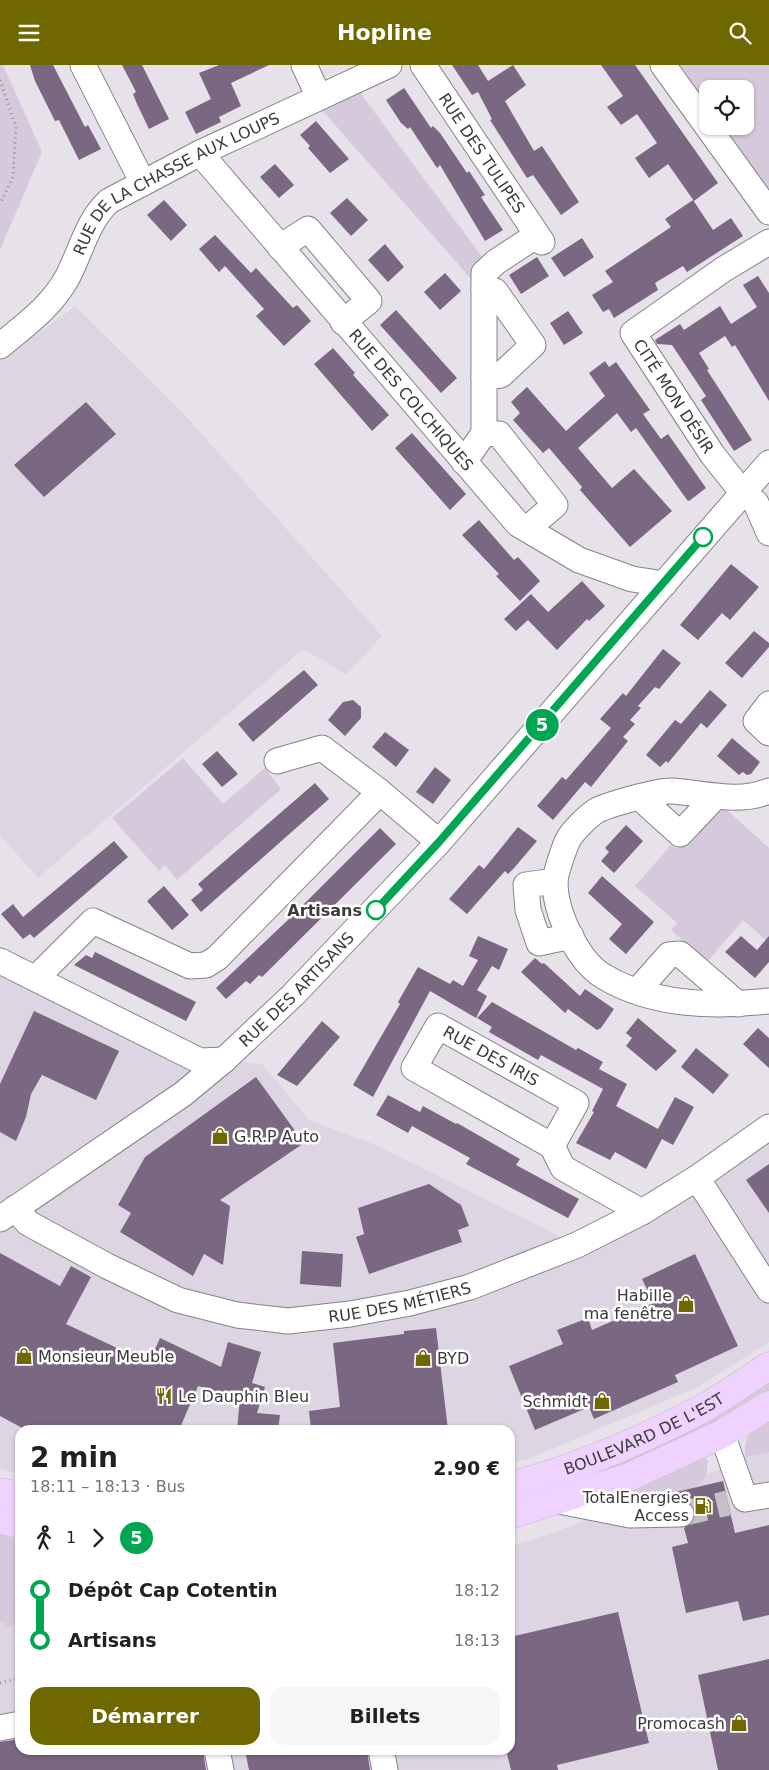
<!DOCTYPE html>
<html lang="fr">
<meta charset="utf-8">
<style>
:root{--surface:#fff;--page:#f6f6f6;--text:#202124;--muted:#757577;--accent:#6f6800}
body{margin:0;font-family:"DejaVu Sans",sans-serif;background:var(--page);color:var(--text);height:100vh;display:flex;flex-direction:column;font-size:19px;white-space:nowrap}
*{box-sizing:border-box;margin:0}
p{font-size:16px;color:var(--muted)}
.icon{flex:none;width:28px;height:28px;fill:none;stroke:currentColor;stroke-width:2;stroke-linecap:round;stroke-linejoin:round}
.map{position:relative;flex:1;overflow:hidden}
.details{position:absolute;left:15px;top:1360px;width:500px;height:330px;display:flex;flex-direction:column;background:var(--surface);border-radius:15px;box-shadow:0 1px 4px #0004}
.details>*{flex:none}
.badge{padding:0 10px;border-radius:16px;font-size:18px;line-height:32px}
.controls{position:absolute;left:699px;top:15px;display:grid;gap:10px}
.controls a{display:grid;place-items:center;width:55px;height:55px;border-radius:10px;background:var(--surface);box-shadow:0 1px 4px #0004;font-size:25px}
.map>.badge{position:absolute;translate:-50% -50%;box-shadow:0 0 0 2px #fff}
.legs{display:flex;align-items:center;gap:8px;height:55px;padding:0 15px;font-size:16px}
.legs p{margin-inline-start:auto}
.overview{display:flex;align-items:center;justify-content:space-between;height:85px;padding:0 15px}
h1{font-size:28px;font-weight:600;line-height:38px}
.primary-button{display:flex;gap:10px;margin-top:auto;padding:10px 15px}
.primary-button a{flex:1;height:58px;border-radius:15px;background:var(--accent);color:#fff;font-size:20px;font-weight:600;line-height:58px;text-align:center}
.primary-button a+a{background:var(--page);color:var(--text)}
ul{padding:0 15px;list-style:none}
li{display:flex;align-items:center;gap:18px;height:50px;font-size:19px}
li i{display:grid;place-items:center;width:8px;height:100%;margin:0 6px;background:currentColor}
li i::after{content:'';width:12px;height:12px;margin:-6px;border:4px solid;border-radius:50%;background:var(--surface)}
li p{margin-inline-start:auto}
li:first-child i{background:linear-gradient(#0000 50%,currentColor 0)}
li:last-child i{background:linear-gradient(currentColor 50%,#0000 0)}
header{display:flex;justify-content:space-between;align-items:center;height:65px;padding:0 15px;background:var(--accent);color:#fff;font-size:22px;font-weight:600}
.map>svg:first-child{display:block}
</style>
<header><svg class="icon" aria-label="menu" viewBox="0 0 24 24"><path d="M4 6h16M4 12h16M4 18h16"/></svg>Hopline<svg class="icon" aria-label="search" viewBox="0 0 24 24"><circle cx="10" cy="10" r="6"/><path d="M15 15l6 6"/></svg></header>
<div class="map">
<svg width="769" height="1705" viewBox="0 0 769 1705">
<rect width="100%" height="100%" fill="#e7e2e9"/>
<!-- built -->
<path fill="#ded5e3" d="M75,241L183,348L382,571L346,610L318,592L302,585L38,813L0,770V297Z
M0,896L224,995L262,999L309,1055L378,1081L577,1180L769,1062V1277L698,1322L528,1394L510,1398V1365H20V1410L0,1403Z
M769,1374V1705H0V1469L20,1475V1685H510V1481L547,1470L720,1404Z"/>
<!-- green -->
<path fill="#d6c9dc" d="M0,0H3L42,87L0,185Z
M680,0H769V127L723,61H745V24H708L707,40Z
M358,25L486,197L473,216L320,43Z
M183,693L223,739L265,703L281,724L177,815L165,800L159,806L112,753Z
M714,742L728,746L769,783V874L767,876L743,855L707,897L671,865L677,858L635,821L671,780L677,784Z
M769,1313V1327L733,1350L650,1391L510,1440V1433Z
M769,1351V1387L746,1392C741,1371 754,1363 769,1351Z
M703,1391L708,1396C707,1403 707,1413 701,1418C688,1428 641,1444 626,1434L625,1430L628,1425Z
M0,1469L20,1475V1559L6,1562L4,1557L0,1558Z"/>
<!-- building -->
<path fill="#7a6782" d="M30,0H53L85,62L88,60L101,84L79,95L59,55L55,56L35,16Z
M122,0H142L169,54L149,64L137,39L133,29L136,27Z
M219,0H269L231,18L241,41L219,52L221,57L196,69L185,47L211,34L199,8Z
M452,0H478L488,16L513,0L526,20L505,36L534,86L542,81L579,137L561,150L533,110L527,113L490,55L492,54L478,27L472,30Z
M601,0H635L718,118L694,136L668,99L649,113L635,93L657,78L637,49L621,60L607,42L623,31Z
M404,23L431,63L433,61L440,68L467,108L469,106L485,130L481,132L503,165L485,176L440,100L437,103L410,62L408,64L401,58L386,35Z
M316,56L349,94L330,108L308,83L310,81L300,70Z
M275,99L294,120L279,133L260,112Z
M347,133L368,155L351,171L330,148Z
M164,135L187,160L171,176L147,150Z
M693,135L713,165L731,153L743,171L687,207L683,201L655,218L658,225L614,253L609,244L603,247L592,230L613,217L605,206L671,162L665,154Z
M215,170L251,208L256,203L293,243L297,240L311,256L284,281L256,251L264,244L225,201L219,207L199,184Z
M582,173L594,192L564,212L551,193Z
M385,179L404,202L388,217L368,195Z
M537,192L549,211L521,229L509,210Z
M445,208L461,226L440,245L424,227Z
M758,211L769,228V336L735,280L732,282L725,271L699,288L709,304L707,305L752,375L734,386L701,335L706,331L672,280L657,279L655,275L680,259L684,265L720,241L731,259L757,242L743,220Z
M396,245L457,313L441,328L380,260Z
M568,246L583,268L564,280L550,258Z
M333,283L355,308L353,310L389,350L372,366L314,299Z
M605,296L609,302L616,297L650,345L643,349L661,374L668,369L706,423L689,436L687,435L636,363L631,367L617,348L578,383L612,423L634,404L672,446L630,482L580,425L582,422L549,383L543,388L513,355L520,348L511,337L527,322L566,366L605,331L589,308Z
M86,337L116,369L44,432L14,400Z
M412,368L466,429L450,445L395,383Z
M479,455L514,495L518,492L540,516L520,536L496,511L499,509L462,470Z
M731,499L759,522L730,555L722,548L698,575L680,560Z
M582,516L605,541L589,556L587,554L557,585L528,555L516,566L504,554L531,529L548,547Z
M754,566L769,578V582L742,613L725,598Z
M663,584L681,598L659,624L655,622L638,641L641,643L630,655L635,659L623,672L628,676L591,722L585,717L553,755L537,741L562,712L566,715L611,663L600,654L623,628L626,631Z
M304,605L318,620L253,677L238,659Z
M710,625L727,640L707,663L701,658L668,698L666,696L660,702L646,690L675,655L681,659Z
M353,635L361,642V653L345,671L328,655L343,637Z
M385,667L409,685L396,702L372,682Z
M732,673L760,697L751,709L747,710L743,707L739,710L717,691Z
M217,686L238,709L222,722L202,699Z
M435,702L451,715L433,739L416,727Z
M315,718L329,734L201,847L191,835L203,825L198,819Z
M626,760L643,776L614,808L601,796L609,787L605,783Z
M518,762L537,776L515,802L508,809L505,806L467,849L449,834L479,800L484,804Z
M380,763L396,779L262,912L259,910L250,919L246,916L226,934L216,923L290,853Z
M114,776L128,792L34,873L30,869L23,874L1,849L13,839L23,852Z
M602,811L654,857L626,889L609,874L622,859L588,828Z
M164,821L189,850L172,865L147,836Z
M478,871L508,884L499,905L492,901L477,925L487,931L476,953L430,926L373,1032L353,1020L400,939L398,937L418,902L450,919L453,915L463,921L478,895L469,891Z
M741,871L757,885L769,871V897L755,913L725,887Z
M95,887L196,937L186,956L74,900L86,890L92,893Z
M535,893L542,899L544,898L580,931L585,924L614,944L601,963L597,965L568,944L565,948L521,907Z
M492,937L576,985L578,983L603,997L599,1004L627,1019L616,1041L658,1064L675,1032L694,1042L673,1080L662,1074L646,1104L615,1087L610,1095L576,1078L594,1047L592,1046L603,1024L541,990L538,995L489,967L492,962L477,953Z
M34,946L119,986L96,1035L42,1010L31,1029L26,1052L16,1076L0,1067V1019Z
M638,953L677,986L656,1006L626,981L632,973L626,968Z
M322,956L340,972L297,1021L277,1010Z
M758,963L769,973V1003L743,979Z
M696,983L729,1010L713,1029L681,1002Z
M256,1012L304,1078L220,1135L230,1141L223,1200L204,1189L193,1211L120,1167L131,1148L118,1140L145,1092Z
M388,1030L420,1047L423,1041L456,1059L457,1058L520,1094L516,1100L579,1134L568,1153L466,1099L470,1093L412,1061L408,1068L376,1050Z
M769,1099V1148L746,1115Z
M429,1119L461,1140L469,1161L458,1165L462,1177L369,1209L356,1172L364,1169L358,1143Z
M302,1186L343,1189L341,1222L300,1219Z
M0,1188L60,1221L71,1201L91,1212L66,1259L149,1298L160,1273L221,1302L228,1277L261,1287L252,1318L265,1322L257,1348L280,1350L278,1365H237L240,1333L198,1321L179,1365H26L0,1351Z
M695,1189L738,1281L675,1310L678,1317L594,1354L589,1342L535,1365L509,1301L563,1279L557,1265L588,1253L592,1265L654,1238L642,1214Z
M436,1263L448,1365H311L309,1346L340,1342L333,1278L404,1269V1266Z
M723,1416L735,1468L769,1460V1550L743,1556L738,1536L686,1548L672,1482L688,1478L684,1463L693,1456L695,1448L688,1437L678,1435L676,1427Z
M618,1547L649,1678L557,1700L558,1705H511L506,1685H510V1572Z
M769,1594V1705H718L698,1610Z
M20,1674V1685H203L206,1705H0V1677Z
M245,1685H367L370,1705H249Z"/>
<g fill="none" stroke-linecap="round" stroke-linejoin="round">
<!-- minor-tunnel -->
<path stroke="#c5c0c6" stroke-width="25" stroke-dasharray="25 12" stroke-linecap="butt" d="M681,1449L728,1438"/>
<!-- minor casing -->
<g stroke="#868288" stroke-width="27">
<g id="minor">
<path d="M83,0L143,118"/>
<path d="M304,0L319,32"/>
<path id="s1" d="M423,0L542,177"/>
<path d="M663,0L769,147"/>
<path id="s2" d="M200,88L518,459L579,495L632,514L664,519"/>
<path id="s3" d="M769,177L724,204L633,268L712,389L742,427L756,438L769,468"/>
<path d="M280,182L308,164L369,236L343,257"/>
<path id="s4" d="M0,281C25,260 51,242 67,213C81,187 87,156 109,136L200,88L389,0"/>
<path d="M484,312L501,310L533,280L495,226L484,224"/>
<path d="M484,368L499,369L555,440L527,464"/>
<path d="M464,397L484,368V208L496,197L537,170"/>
<path d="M769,639L756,656L769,668"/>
<path d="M277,696L322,683L380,727"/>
<path d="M769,726C737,739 704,728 672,726C660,725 606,740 596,746C588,751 574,765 569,773C565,780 555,809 555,817C555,847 577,895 603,911C652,941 714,942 769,936"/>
<path d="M639,732L680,769L714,733"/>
<path d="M555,816L526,820L528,845L539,878L571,871"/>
<path d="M0,896L200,996L224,995"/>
<path d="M36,913L93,856L190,901L206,900L217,893L380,727L439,777"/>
<path d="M637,926L669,890L680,889L738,939"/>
<path d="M438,961L576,1038L552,1081L414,1003Z"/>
<path d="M552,1081L563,1103L642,1147"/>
<path d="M697,1113L769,1225"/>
<path id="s5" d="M15,1143L28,1158L107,1201L178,1235L237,1250L288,1256L350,1249L410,1238L470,1222L577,1180L642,1147L697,1113L769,1062"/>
<path id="s6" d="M0,1154L183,1029L224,995L293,930L439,777L769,398"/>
<path d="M722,1369L745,1434L769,1430"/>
<path d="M559,1436L630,1450L681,1449"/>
<path d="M0,1663L20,1659"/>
<path d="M217,1685L221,1705"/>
<path d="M381,1685L385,1705"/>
</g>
</g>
<!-- major casing -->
<g stroke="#c0c0c1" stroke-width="29">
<g id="major">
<path id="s7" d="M510,1421C575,1404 638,1377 698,1346C722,1333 746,1316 769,1301"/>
<path d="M0,1427L20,1431"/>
<path d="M510,1450L629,1412L722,1369L769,1340"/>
<path d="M0,1455L20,1459"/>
</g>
</g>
<!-- path -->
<path stroke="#908d91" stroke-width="3" stroke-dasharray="1 4" stroke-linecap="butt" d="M0,15L16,62L13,112L0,139
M0,1618L20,1613"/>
<!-- minor -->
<use href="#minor" stroke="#fff" stroke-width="25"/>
<!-- major -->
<use href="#major" stroke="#efd2fd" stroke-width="28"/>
</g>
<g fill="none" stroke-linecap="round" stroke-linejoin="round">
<!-- line-1 casing -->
<g stroke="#fff" stroke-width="11">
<path id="line-1" d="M376,845L439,777L703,472"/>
</g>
<!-- line-1 -->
<use href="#line-1" stroke="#00a651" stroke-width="8"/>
</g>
<!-- icons -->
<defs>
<g id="shop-bare" transform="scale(1.35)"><path d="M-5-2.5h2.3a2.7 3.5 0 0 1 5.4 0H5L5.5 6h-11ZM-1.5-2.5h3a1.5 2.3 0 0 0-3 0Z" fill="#6f6800" stroke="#fff" stroke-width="2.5" paint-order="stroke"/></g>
<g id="restaurant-bare" transform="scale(1.35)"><path d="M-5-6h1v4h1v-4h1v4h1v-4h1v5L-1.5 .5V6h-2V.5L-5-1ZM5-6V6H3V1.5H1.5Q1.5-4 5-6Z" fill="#6f6800" stroke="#fff" stroke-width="2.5" paint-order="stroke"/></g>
<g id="fuel-bare" transform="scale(1.35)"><path d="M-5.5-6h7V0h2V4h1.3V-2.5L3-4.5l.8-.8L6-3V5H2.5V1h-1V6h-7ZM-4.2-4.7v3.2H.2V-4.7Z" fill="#6f6800" stroke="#fff" stroke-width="2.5" paint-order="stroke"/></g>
</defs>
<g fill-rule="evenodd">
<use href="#shop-bare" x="220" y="1071"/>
<use href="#shop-bare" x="686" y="1239"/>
<use href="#shop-bare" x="24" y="1291"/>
<use href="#shop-bare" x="423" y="1293"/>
<use href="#restaurant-bare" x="164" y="1331"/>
<use href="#shop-bare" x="602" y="1336"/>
<use href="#fuel-bare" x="703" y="1441"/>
<use href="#shop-bare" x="739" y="1658"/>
</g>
<!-- markers -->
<g fill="#fff" stroke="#00a651" stroke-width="2.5">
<circle cx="703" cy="472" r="9"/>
<circle cx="376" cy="845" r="9"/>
</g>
<g text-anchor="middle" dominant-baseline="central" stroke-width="5" stroke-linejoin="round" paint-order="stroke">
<!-- street labels -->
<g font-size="16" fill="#3b3a3c" stroke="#fff">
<text stroke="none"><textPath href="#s1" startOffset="106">RUE DES TULIPES</textPath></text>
<text stroke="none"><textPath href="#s4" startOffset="248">RUE DE LA CHASSE AUX LOUPS</textPath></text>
<text stroke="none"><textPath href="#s3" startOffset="239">CITÉ MON DÉSIR</textPath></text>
<text stroke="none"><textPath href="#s2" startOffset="325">RUE DES COLCHIQUES</textPath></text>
<text stroke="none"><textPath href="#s6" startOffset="376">RUE DES ARTISANS</textPath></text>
<text transform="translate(491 991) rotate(29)">RUE DES IRIS</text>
<text stroke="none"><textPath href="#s5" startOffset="414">RUE DES MÉTIERS</textPath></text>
<text stroke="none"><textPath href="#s7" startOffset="144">BOULEVARD DE L'EST</textPath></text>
</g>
<!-- stop labels -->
<g font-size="16" font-weight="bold" fill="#3b3a3c" stroke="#fff" text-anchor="end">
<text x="362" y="845">Artisans</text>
</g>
<!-- poi labels -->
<g font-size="16" fill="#3b3a3c" stroke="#fff" text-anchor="start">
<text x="234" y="1071">G.R.P Auto</text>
<text x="672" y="1230" text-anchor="end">Habille<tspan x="672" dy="18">ma fenêtre</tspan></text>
<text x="38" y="1291">Monsieur Meuble</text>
<text x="437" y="1293">BYD</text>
<text x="178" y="1331">Le Dauphin Bleu</text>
<text x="588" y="1336" text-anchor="end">Schmidt</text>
<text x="689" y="1432" text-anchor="end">TotalEnergies<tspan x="689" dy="18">Access</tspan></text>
<text x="725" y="1658" text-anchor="end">Promocash</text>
</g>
</g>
</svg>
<div class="controls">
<a><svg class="icon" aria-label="locate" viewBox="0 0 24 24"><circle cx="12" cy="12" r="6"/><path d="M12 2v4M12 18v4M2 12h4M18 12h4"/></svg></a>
</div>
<b class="badge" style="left:542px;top:660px;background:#00a651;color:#fff">5</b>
<section class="details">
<div class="overview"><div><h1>2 min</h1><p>18:11 – 18:13 · Bus</p></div><b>2.90 €</b></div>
<div class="legs"><svg class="icon" aria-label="walk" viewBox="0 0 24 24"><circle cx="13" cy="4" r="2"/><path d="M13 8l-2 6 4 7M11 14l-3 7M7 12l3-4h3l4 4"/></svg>1<svg class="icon" aria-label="forward" viewBox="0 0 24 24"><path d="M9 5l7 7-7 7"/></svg><b class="badge" style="background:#00a651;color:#fff">5</b></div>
<ul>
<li><i style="color:#00a651"></i><b>Dépôt Cap Cotentin</b><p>18:12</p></li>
<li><i style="color:#00a651"></i><b>Artisans</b><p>18:13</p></li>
</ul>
<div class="primary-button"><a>Démarrer</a><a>Billets</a></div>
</section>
</div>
